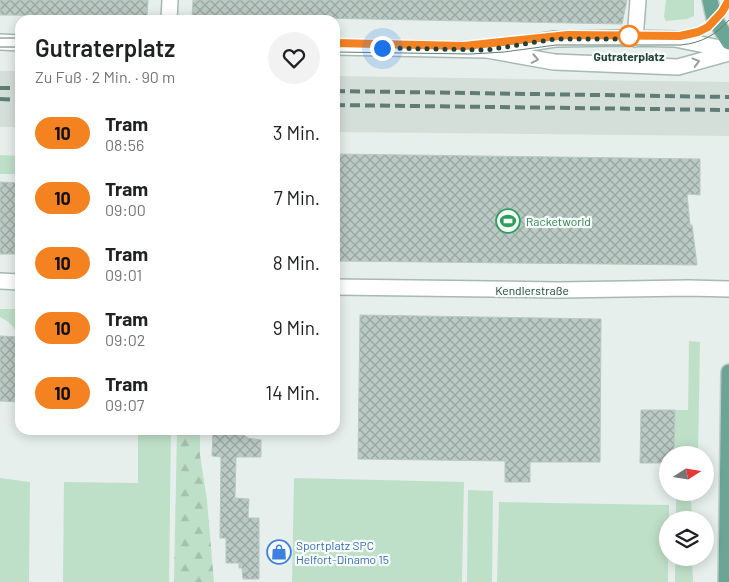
<!DOCTYPE html>
<html lang="de">
<meta charset="utf-8">
<style>
:root{--surface:#fff;--page:#f2f2f2;--text:#202124;--muted:#757577}
body{margin:0;font-family:Barlow,sans-serif;background:var(--page);color:var(--text);height:100vh;display:flex;flex-direction:column;font-size:19px;white-space:nowrap}
*{box-sizing:border-box;margin:0}
p{font-size:16px;color:var(--muted)}
.icon{flex:none;width:28px;height:28px;fill:none;stroke:currentColor;stroke-width:2;stroke-linecap:round;stroke-linejoin:round}
.map{position:relative;flex:1;overflow:hidden}
.details{position:absolute;left:15px;top:15px;width:325px;height:420px;display:flex;flex-direction:column;background:var(--surface);border-radius:15px;box-shadow:0 2px 12px #0003}
.details>*{flex:none}
.badge{padding:0 10px;border-radius:16px;font-size:18px;line-height:32px}
.needle{width:32px;rotate:78deg}
.controls{position:absolute;left:659px;top:446px;display:grid;gap:10px}
.controls a{display:grid;place-items:center;width:55px;height:55px;border-radius:50%;background:var(--surface);box-shadow:0 2px 12px #0003;font-size:25px}
.you{position:absolute;width:25px;height:25px;margin:-12px;border:4px solid #fff;border-radius:50%;background:#1a73e8;box-shadow:0 0 0 8px #1a73e833}
.map>.badge{position:absolute;translate:-50% -50%;box-shadow:0 0 0 2px #fff}
.round{display:grid;place-items:center;flex:none;width:52px;height:52px;border-radius:26px;background:var(--page)}
.head{display:flex;align-items:center;justify-content:space-between;height:85px;padding:0 20px}
h1{font-size:24px;font-weight:600;line-height:38px}
ul{padding:0;list-style:none}
li{display:flex;align-items:center;gap:15px;height:65px;padding:0 20px}
li div{flex:1}
li b{display:block;font-size:19px}
li em{font-style:normal}
li .badge{min-width:55px;font-weight:700;text-align:center}
.map>svg:first-child{display:block}
</style>
<div class="map">
<svg width="729" height="582" viewBox="0 0 729 582">
<defs>
<pattern id="forest-firs" width="22" height="20" patternUnits="userSpaceOnUse" patternTransform="scale(1.25)"><rect width="22" height="20" fill="#bfe0c8"/><path d="M5 1l3.5 6h-7zM16 11l3.5 6h-7z" fill="#a4c1ad"/></pattern>
<pattern id="building-cross-hatch" width="8" height="8" patternUnits="userSpaceOnUse" patternTransform="scale(1.25)"><rect width="8" height="8" fill="#bbcac4"/><path d="M0 0l8 8M0 8l8-8" fill="none" stroke="#98a6a0"/></pattern>
</defs>
<rect width="100%" height="100%" fill="#e6efeb"/>
<!-- built -->
<path fill="#d4dfda" d="M0,71H20V127H0Z
M335,76L729,82V136L335,132Z"/>
<!-- grass -->
<path fill="#bfe0c8" d="M666,0H694V16L687,19L666,21L664,17Z
M0,155L20,156V174H0Z
M0,309H20V337H18C15,327 10,322 0,317Z
M689,341L700,342L698,455H674L675,410H688Z
M138,430H171L169,582H63L64,482L138,483Z
M0,478L30,482L29,582H0Z
M294,478L464,482L462,582H292Z
M468,490L493,491L492,582H467Z
M674,493H697V500H691L692,520H676V495L674,494Z
M499,502L669,505V520H668V582H497Z
M675,558H692L693,582H675Z"/>
<!-- forest -->
<path fill="url(#forest-firs)" d="M177,430H200V455L207,500L214,582H174Z"/>
<!-- building -->
<path fill="url(#building-cross-hatch)" stroke="#b8c9c2" d="M0,0H148L147,16L0,15Z
M193,0H627L622,24L316,18H192Z
M335,154L700,159V195L687,194L690,225H692L697,265L335,261Z
M0,182L20,183V254H0Z
M360,315L601,319L600,462H530V482H505V461L358,459Z
M0,336L20,337V402L0,401Z
M641,410H675L674,455H668V463H640Z
M213,430H237L248,438L261,440V457H236L235,498L249,499L248,518H259V579H243L242,568H239V563H226V538H220L221,457L212,456Z"/>
<g fill="none" stroke-linecap="round" stroke-linejoin="round">
<!-- minor casing -->
<g stroke="#a8b8b2" stroke-width="18">
<path id="minor" d="M169,20L170,0
M635,39L638,0
M0,42L20,43
M335,47L487,50L554,62L678,67L729,53
M498,48L555,39L622,38L675,39L729,50
M0,281L20,282
M335,287L559,290L689,288L729,289"/>
</g>
<!-- major casing -->
<g stroke="#c2cac8" stroke-width="18">
<path id="major" d="M710,0L714,18L729,42
M726,582L729,372"/>
</g>
<!-- minor -->
<use href="#minor" stroke="#fff" stroke-width="15"/>
<!-- major -->
<use href="#major" stroke="#6aa596" stroke-width="15"/>
<!-- tram -->
<path stroke="#5f7d75" stroke-width="1" d="M0,38H20
M335,43L464,45L568,35L680,36L698,32L711,25L723,12L729,0
M0,47H20
M335,52L471,54L504,52L556,45H681C701,43 716,35 729,20"/>
<!-- rail -->
<path stroke="#5f7d75" stroke-width="4" stroke-dasharray="10 5" stroke-linecap="butt" d="M0,88H20
M335,91L729,97
M0,99L20,100
M335,105L729,110"/>
</g>
<!-- one-way arrows -->
<defs><path id="oneway-chevron" d="M-2-3.5L2.5 0L-2 3.5" fill="none" stroke-width="1.6" stroke-linecap="round" stroke-linejoin="round" transform="scale(1.25)"/></defs>
<g stroke="#92a09c">
<use href="#oneway-chevron" transform="translate(535 59) rotate(11)"/>
<use href="#oneway-chevron" transform="translate(696 62) rotate(-15)"/>
</g>
<g fill="none" stroke-linecap="round" stroke-linejoin="round">
<!-- line casing -->
<g stroke="#fff" stroke-width="11">
<path id="line" d="M335,43L464,46L568,35L680,36L698,32L708,27L722,12L729,0"/>
</g>
<!-- line -->
<use href="#line" stroke="#f58220" stroke-width="8"/>
<!-- walk -->
<path stroke="#24423a" stroke-width="5" stroke-dasharray="0 9" d="M382,48L487,50L555,39H635L636,36H629"/>
</g>
<!-- icons -->
<defs>
<g id="stadium-ring" transform="scale(1.25)"><circle r="9.5" fill="#f7fbf9" stroke="#2e9e5b" stroke-width="1.5"/><path d="M0-5a6.5 5 0 1 0 0 10a6.5 5 0 1 0 0-10ZM-3.5-1.8h7v3.6h-7Z" fill="#2e9e5b"/></g>
<g id="shop-ring" transform="scale(1.25)"><circle r="9.5" fill="#f7fbf9" stroke="#3f7fe0" stroke-width="1.5"/><path d="M-5-2.5h2.3a2.7 3.5 0 0 1 5.4 0H5L5.5 6h-11ZM-1.5-2.5h3a1.5 2.3 0 0 0-3 0Z" fill="#3f7fe0"/></g>
</defs>
<g fill-rule="evenodd">
<use href="#stadium-ring" x="508" y="221"/>
<use href="#shop-ring" x="279" y="552"/>
</g>
<!-- markers -->
<circle fill="#fff" stroke="#f58220" stroke-width="2.5" cx="629" cy="36" r="10"/>
<g text-anchor="middle" dominant-baseline="central" stroke-width="4.5" stroke-linejoin="round" paint-order="stroke">
<!-- stop labels -->
<g font-size="12" font-weight="bold" fill="#24423a" stroke="#f7fbf9">
<text x="629" y="56">Gutraterplatz</text>
</g>
<!-- leisure labels -->
<g font-size="12" fill="#27864d" stroke="#f7fbf9" text-anchor="start">
<text x="526" y="221">Racketworld</text>
</g>
<!-- street labels -->
<g font-size="12" fill="#24423a" stroke="#f7fbf9">
<text x="532" y="290">Kendlerstraße</text>
</g>
<!-- shop labels -->
<g font-size="12" fill="#366cbe" stroke="#f7fbf9" text-anchor="start">
<text x="296" y="545">Sportplatz SPC<tspan x="296" dy="14">Helfort-Dinamo 15</tspan></text>
</g>
</g>
</svg>
<div class="controls">
<a><svg class="needle" viewBox="-14 -14 28 28"><path d="M0-13l5 13h-10z" fill="#e53935"/><path d="M0 13l5-13h-10z" fill="#757577"/></svg></a>
<a><svg class="icon" aria-label="layers" viewBox="0 0 24 24"><path d="M12 4l9 5-9 5-9-5zM3 14l9 5 9-5"/></svg></a>
</div>
<div class="you" style="left:382px;top:48px"></div>
<section class="details">
<div class="head"><div><h1>Gutraterplatz</h1><p>Zu Fuß · 2 Min. · 90 m</p></div><a class="round"><svg class="icon" aria-label="heart" viewBox="0 0 24 24"><path d="M12 20l-8-8c-3-5 5-10 8-4 3-6 11-1 8 4z"/></svg></a></div>
<ul>
<li><span class="badge" style="background:#f58220;color:#111">10</span><div><b>Tram</b><p>08:56</p></div><em>3 Min.</em></li>
<li><span class="badge" style="background:#f58220;color:#111">10</span><div><b>Tram</b><p>09:00</p></div><em>7 Min.</em></li>
<li><span class="badge" style="background:#f58220;color:#111">10</span><div><b>Tram</b><p>09:01</p></div><em>8 Min.</em></li>
<li><span class="badge" style="background:#f58220;color:#111">10</span><div><b>Tram</b><p>09:02</p></div><em>9 Min.</em></li>
<li><span class="badge" style="background:#f58220;color:#111">10</span><div><b>Tram</b><p>09:07</p></div><em>14 Min.</em></li>
</ul>
</section>
</div>
